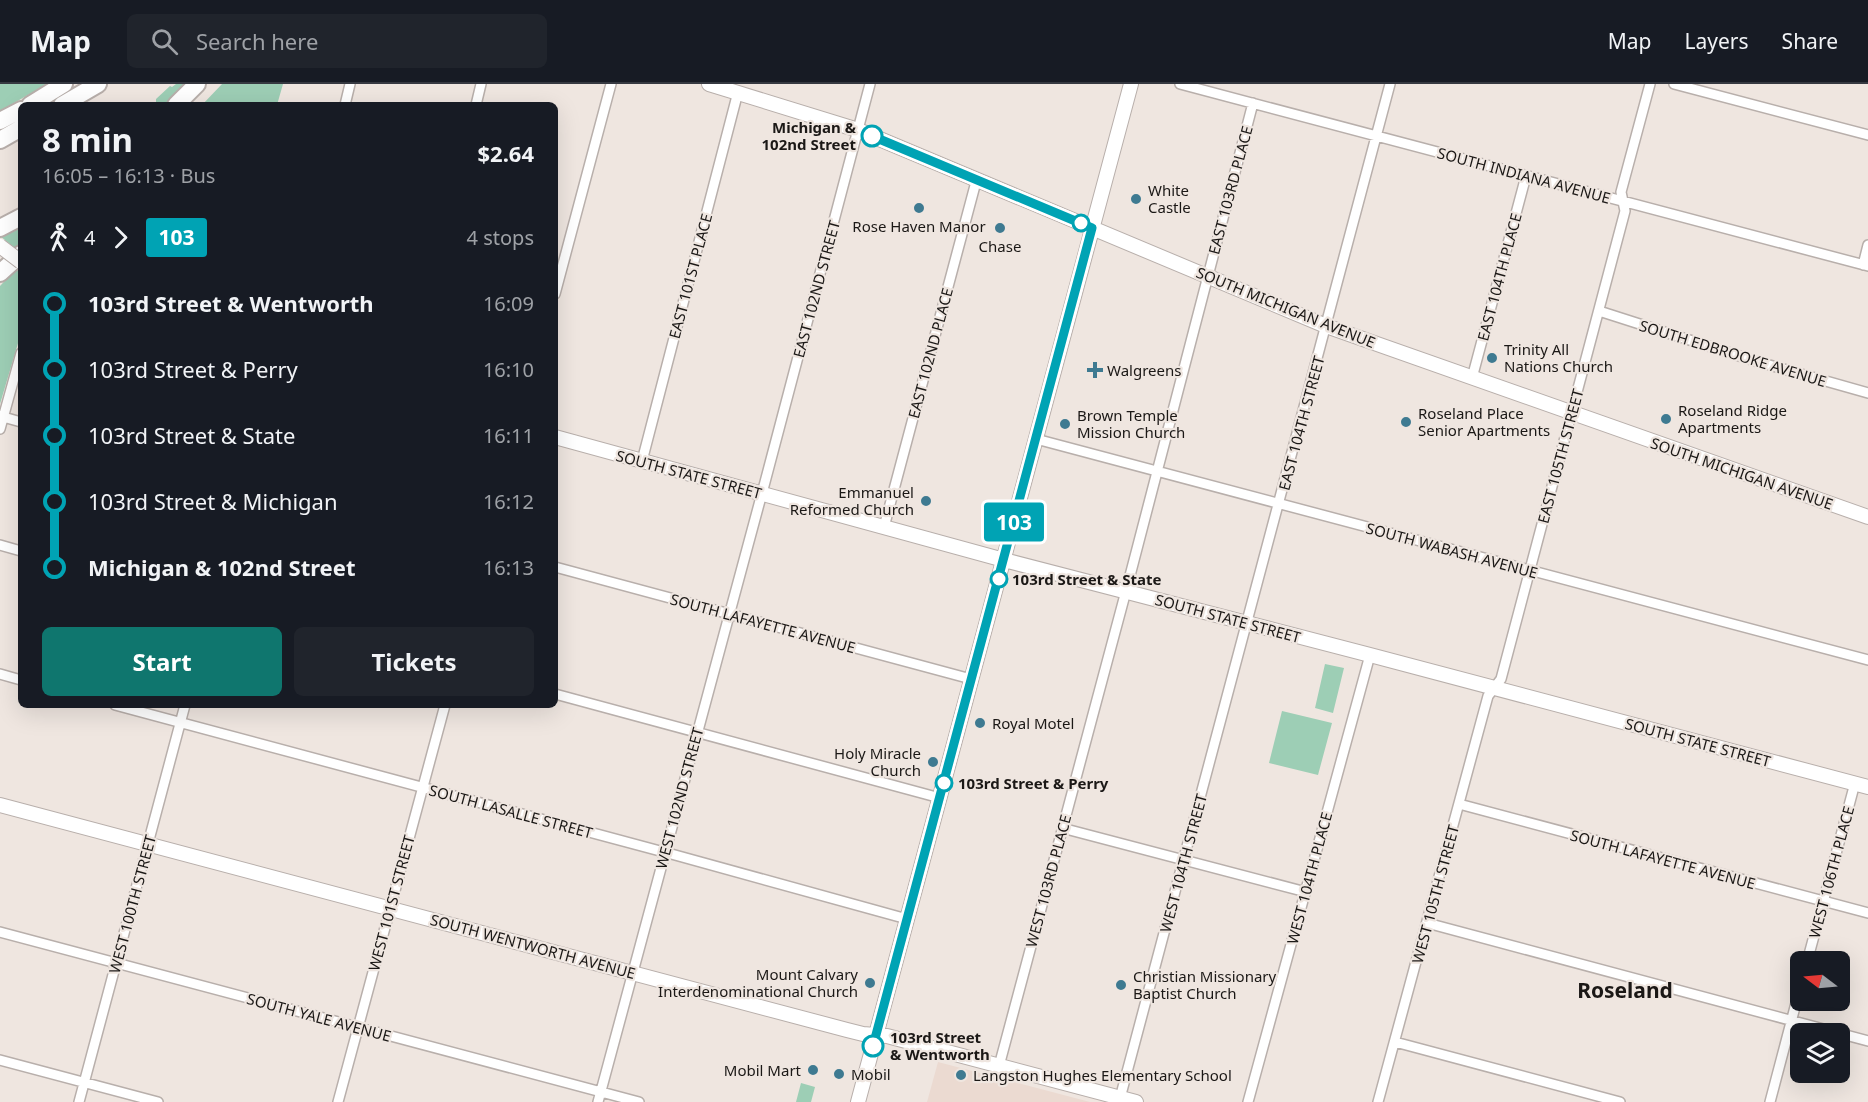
<!DOCTYPE html>
<meta charset="utf-8">
<style>
:root{--surface:#171b24;--page:#20242c;--text:#f1f3f6;--muted:#9ea1a6;--line:#363941;--accent:#0f766e}
body{margin:0;font-family:"Noto Sans",sans-serif;background:var(--page);color:var(--text);height:100vh;display:flex;flex-direction:column;font-size:22px;white-space:nowrap}
*{box-sizing:border-box;margin:0}
p{font-size:20px;color:var(--muted)}
.icon{flex:none;width:33px;height:33px;fill:none;stroke:currentColor;stroke-width:2;stroke-linecap:round;stroke-linejoin:round}
.map{position:relative;flex:1;overflow:hidden}
.sheet{position:absolute;left:18px;top:18px;width:540px;height:606px;display:flex;flex-direction:column;background:var(--surface);border-radius:9px;box-shadow:0 6px 24px #0002}
.sheet>*{flex:none}
.badge{padding:0 12px;border-radius:4px;font-size:21px;line-height:39px}
.needle{width:39px;rotate:286deg}
.controls{position:absolute;left:1790px;top:867px;display:grid;gap:12px}
.controls a{display:grid;place-items:center;width:60px;height:60px;border-radius:9px;background:var(--surface);box-shadow:0 6px 24px #0002;font-size:30px}
.map>.badge{position:absolute;translate:-50% -50%;box-shadow:0 0 0 3px #fff}
.legs{display:flex;align-items:center;gap:9px;height:66px;padding:0 24px;font-size:20px}
.legs p{margin-inline-start:auto}
.headline{display:flex;align-items:center;justify-content:space-between;height:102px;padding:0 24px}
h1{font-size:33px;font-weight:700;line-height:45px}
.cta{display:flex;gap:12px;margin-top:auto;padding:12px 24px}
.cta a{flex:1;height:69px;border-radius:9px;background:var(--accent);color:#fff;font-size:24px;font-weight:700;line-height:69px;text-align:center}
.cta a+a{background:var(--page);color:var(--text)}
ul{padding:0 24px;list-style:none}
li{display:flex;align-items:center;gap:21px;height:66px;font-size:22px}
li i{display:grid;place-items:center;width:9px;height:100%;margin:0 8px;background:currentColor}
li i::after{content:'';width:15px;height:15px;margin:-8px;border:4px solid;border-radius:50%;background:var(--surface)}
li p{margin-inline-start:auto}
li:first-child i{background:linear-gradient(#0000 50%,currentColor 0)}
li:last-child i{background:linear-gradient(currentColor 50%,#0000 0)}
header{display:flex;align-items:center;gap:36px;box-sizing:border-box;height:84px;padding:0 30px;background:var(--surface);border-bottom:2px solid var(--line)}
header strong{font-size:28px}
nav{display:flex;gap:33px;margin-inline-start:auto;font-size:21px}
.search{width:420px;height:54px;background:var(--page);display:flex;align-items:center;gap:15px;box-sizing:border-box;padding:0 21px;border-radius:9px;color:var(--muted);font-size:22px}
.map>svg:first-child{display:block}
</style>
<header>
<strong>Map</strong>
<div class="search"><svg class="icon" aria-label="search" viewBox="0 0 24 24"><circle cx="10" cy="10" r="6"/><path d="M15 15l6 6"/></svg>Search here</div>
<nav><a>Map</a><a>Layers</a><a>Share</a></nav>
</header>
<div class="map">
<svg width="1868" height="1018" viewBox="0 0 1868 1018">
<rect width="100%" height="100%" fill="#efe6e0"/>
<!-- built -->
<path fill="#ebdad1" d="M938,978L1037,1004L1090,1018H927Z"/>
<!-- green -->
<path fill="#9dceb5" d="M0,0H47L0,27Z
M176,0H185L164,21H151L156,20V15L170,2L172,3Z
M222,0H283L277,21H202Z
M21,142V159L15,164L0,152Z
M16,185L21,190V249L0,320V202Z
M1325,580L1344,584L1333,629L1315,624Z
M1282,627L1332,639L1318,691L1269,679Z
M801,999L815,1003L811,1018H796Z"/>
<g fill="none" stroke-linecap="round" stroke-linejoin="round">
<!-- street casing -->
<g stroke="#b8afab" stroke-width="12">
<path id="street" d="M1180,0L1868,182
M1674,0L1868,51
M345,21L350,0
M476,21L481,0
M1863,181L1868,161
M555,210L611,0
M1599,227L1755,277L1868,309
M1472,294L1526,92
M0,332L21,338
M0,345L21,269
M1036,355L1868,576
M642,377L738,8
M884,443L977,94
M0,461L21,467
M555,483L971,595
M0,590L21,596
M555,610L940,714
M115,621L675,771L907,835
M1459,720L1868,829
M1062,744L1306,808
M1427,839L1868,957
M0,848L639,1018
M1807,878L1855,699
M1395,958L1620,1018
M0,976L158,1018
M999,982L1126,507L1253,19
M79,1018L185,621
M338,1018L445,621
M598,1018L765,398L870,0
M1119,1018L1390,0
M1248,1018L1370,571
M1378,1018L1488,612L1501,595L1625,127L1621,108L1650,0
M1770,1018L1800,904"/>
</g>
<!-- secondary casing -->
<g stroke="#b8afab" stroke-width="16">
<path id="secondary" d="M709,0L858,46L1326,242L1868,433
M555,353L1004,476L1370,571L1868,703
M0,721L847,946L863,950L887,952L1136,1018
M858,1018L1131,0"/>
</g>
<!-- highway casing -->
<g stroke="#b8afab" stroke-width="20">
<path id="highway" d="M30,21L64,0
M62,21L98,0
M176,21L197,0
M0,37L21,26
M0,56L21,44
M0,144L21,133
M0,189L21,170"/>
</g>
<!-- street -->
<use href="#street" stroke="#fff" stroke-width="9"/>
<!-- secondary -->
<use href="#secondary" stroke="#fff" stroke-width="14"/>
<!-- highway -->
<use href="#highway" stroke="#fff" stroke-width="16"/>
<!-- secondary-bridge casing -->
<g stroke="#b8afab" stroke-width="16" stroke-linecap="butt">
<path id="secondary-bridge" d="M0,162L21,178"/>
</g>
<!-- secondary-bridge -->
<use href="#secondary-bridge" stroke="#fff" stroke-width="14"/>
</g>
<g fill="none" stroke-linecap="round" stroke-linejoin="round">
<!-- line-1 casing -->
<g stroke="#fff" stroke-width="14">
<path id="line-1" d="M872,52L1092,144L873,962"/>
</g>
<!-- line-1 -->
<use href="#line-1" stroke="#00a3b4" stroke-width="9"/>
</g>
<!-- markers -->
<g fill="#fff" stroke="#00a3b4" stroke-width="3">
<circle cx="872" cy="52" r="10"/>
<circle cx="1081" cy="139" r="8"/>
<circle cx="999" cy="495" r="8"/>
<circle cx="944" cy="699" r="8"/>
<circle cx="873" cy="962" r="10"/>
</g>
<g fill="#3e7a91" stroke="#efe6e0" stroke-width="2">
<circle cx="1136" cy="115" r="6"/>
<circle cx="919" cy="124" r="6"/>
<circle cx="1000" cy="144" r="6"/>
<circle cx="1492" cy="274" r="6"/>
<path d="M1092 277h6v6h6v6h-6v6h-6v-6h-6v-6h6z"/>
<circle cx="1666" cy="335" r="6"/>
<circle cx="1406" cy="338" r="6"/>
<circle cx="1065" cy="340" r="6"/>
<circle cx="926" cy="417" r="6"/>
<circle cx="980" cy="639" r="6"/>
<circle cx="933" cy="678" r="6"/>
<circle cx="870" cy="899" r="6"/>
<circle cx="1121" cy="901" r="6"/>
<circle cx="813" cy="986" r="6"/>
<circle cx="839" cy="990" r="6"/>
<circle cx="961" cy="991" r="6"/>
</g>
<g text-anchor="middle" dominant-baseline="central" stroke-width="4.5" stroke-linejoin="round" paint-order="stroke">
<!-- stop labels -->
<g font-size="15" font-weight="bold" fill="#1b1816" stroke="#efe6e0" text-anchor="start">
<text x="856" y="43" text-anchor="end">Michigan &amp;<tspan x="856" dy="17">102nd Street</tspan></text>
<text x="1012" y="495">103rd Street &amp; State</text>
<text x="958" y="699">103rd Street &amp; Perry</text>
<text x="890" y="953">103rd Street<tspan x="890" dy="17">&amp; Wentworth</tspan></text>
</g>
<!-- street labels -->
<g font-size="15" fill="#1b1816" stroke="#efe6e0">
<text transform="translate(1524 91) rotate(15)">SOUTH INDIANA AVENUE</text>
<text transform="translate(1230 106) rotate(-75)">EAST 103RD PLACE</text>
<text transform="translate(690 192) rotate(-75)">EAST 101ST PLACE</text>
<text transform="translate(1499 193) rotate(-75)">EAST 104TH PLACE</text>
<text transform="translate(816 205) rotate(-75)">EAST 102ND STREET</text>
<text transform="translate(1286 223) rotate(22)">SOUTH MICHIGAN AVENUE</text>
<text transform="translate(930 269) rotate(-75)">EAST 102ND PLACE</text>
<text transform="translate(1733 269) rotate(17)">SOUTH EDBROOKE AVENUE</text>
<text transform="translate(1301 339) rotate(-75)">EAST 104TH STREET</text>
<text transform="translate(1560 372) rotate(-75)">EAST 105TH STREET</text>
<text transform="translate(1742 389) rotate(19)">SOUTH MICHIGAN AVENUE</text>
<text transform="translate(689 390) rotate(15)">SOUTH STATE STREET</text>
<text transform="translate(1452 466) rotate(15)">SOUTH WABASH AVENUE</text>
<text transform="translate(1228 534) rotate(15)">SOUTH STATE STREET</text>
<text transform="translate(763 539) rotate(15)">SOUTH LAFAYETTE AVENUE</text>
<text transform="translate(1698 658) rotate(15)">SOUTH STATE STREET</text>
<text transform="translate(679 714) rotate(-75)">WEST 102ND STREET</text>
<text transform="translate(511 727) rotate(15)">SOUTH LASALLE STREET</text>
<text transform="translate(1663 775) rotate(15)">SOUTH LAFAYETTE AVENUE</text>
<text transform="translate(1183 779) rotate(-75)">WEST 104TH STREET</text>
<text transform="translate(1831 788) rotate(-75)">WEST 106TH PLACE</text>
<text transform="translate(1309 794) rotate(-75)">WEST 104TH PLACE</text>
<text transform="translate(1048 797) rotate(-75)">WEST 103RD PLACE</text>
<text transform="translate(1435 810) rotate(-75)">WEST 105TH STREET</text>
<text transform="translate(391 819) rotate(-75)">WEST 101ST STREET</text>
<text transform="translate(132 820) rotate(-75)">WEST 100TH STREET</text>
<text transform="translate(533 862) rotate(15)">SOUTH WENTWORTH AVENUE</text>
<text transform="translate(319 933) rotate(15)">SOUTH YALE AVENUE</text>
</g>
<!-- poi labels -->
<g font-size="15" fill="#1b1816" stroke="#efe6e0" text-anchor="start">
<text x="1148" y="106">White<tspan x="1148" dy="17">Castle</tspan></text>
<text x="919" y="142" text-anchor="middle">Rose Haven Manor</text>
<text x="1000" y="162" text-anchor="middle">Chase</text>
<text x="1504" y="265">Trinity All<tspan x="1504" dy="17">Nations Church</tspan></text>
<text x="1107" y="286">Walgreens</text>
<text x="1678" y="326">Roseland Ridge<tspan x="1678" dy="17">Apartments</tspan></text>
<text x="1418" y="329">Roseland Place<tspan x="1418" dy="17">Senior Apartments</tspan></text>
<text x="1077" y="331">Brown Temple<tspan x="1077" dy="17">Mission Church</tspan></text>
<text x="914" y="408" text-anchor="end">Emmanuel<tspan x="914" dy="17">Reformed Church</tspan></text>
<text x="992" y="639">Royal Motel</text>
<text x="921" y="669" text-anchor="end">Holy Miracle<tspan x="921" dy="17">Church</tspan></text>
<text x="858" y="890" text-anchor="end">Mount Calvary<tspan x="858" dy="17">Interdenominational Church</tspan></text>
<text x="1133" y="892">Christian Missionary<tspan x="1133" dy="17">Baptist Church</tspan></text>
<text x="801" y="986" text-anchor="end">Mobil Mart</text>
<text x="851" y="990">Mobil</text>
<text x="973" y="991">Langston Hughes Elementary School</text>
</g>
<!-- district labels -->
<g font-size="21" font-weight="bold" fill="#1b1816" stroke="#efe6e0">
<text x="1625" y="906">Roseland</text>
</g>
</g>
</svg>
<div class="controls">
<a><svg class="needle" viewBox="-14 -14 28 28"><path d="M0-13l5 13h-10z" fill="#e53935"/><path d="M0 13l5-13h-10z" fill="#9ea1a6"/></svg></a>
<a><svg class="icon" aria-label="layers" viewBox="0 0 24 24"><path d="M12 4l9 5-9 5-9-5zM3 14l9 5 9-5"/></svg></a>
</div>
<b class="badge" style="left:1014px;top:438px;background:#00a3b4;color:#fff">103</b>
<section class="sheet">
<div class="headline"><div><h1>8 min</h1><p>16:05 – 16:13 · Bus</p></div><b>$2.64</b></div>
<div class="legs"><svg class="icon" aria-label="walk" viewBox="0 0 24 24"><circle cx="13" cy="4" r="2"/><path d="M13 8l-2 6 4 7M11 14l-3 7M7 12l3-4h3l4 4"/></svg>4<svg class="icon" aria-label="forward" viewBox="0 0 24 24"><path d="M9 5l7 7-7 7"/></svg><b class="badge" style="background:#00a3b4;color:#fff">103</b><p>4 stops</p></div>
<ul>
<li><i style="color:#00a3b4"></i><b>103rd Street &amp; Wentworth</b><p>16:09</p></li>
<li><i style="color:#00a3b4"></i><span>103rd Street &amp; Perry</span><p>16:10</p></li>
<li><i style="color:#00a3b4"></i><span>103rd Street &amp; State</span><p>16:11</p></li>
<li><i style="color:#00a3b4"></i><span>103rd Street &amp; Michigan</span><p>16:12</p></li>
<li><i style="color:#00a3b4"></i><b>Michigan &amp; 102nd Street</b><p>16:13</p></li>
</ul>
<div class="cta"><a>Start</a><a>Tickets</a></div>
</section>
</div>
